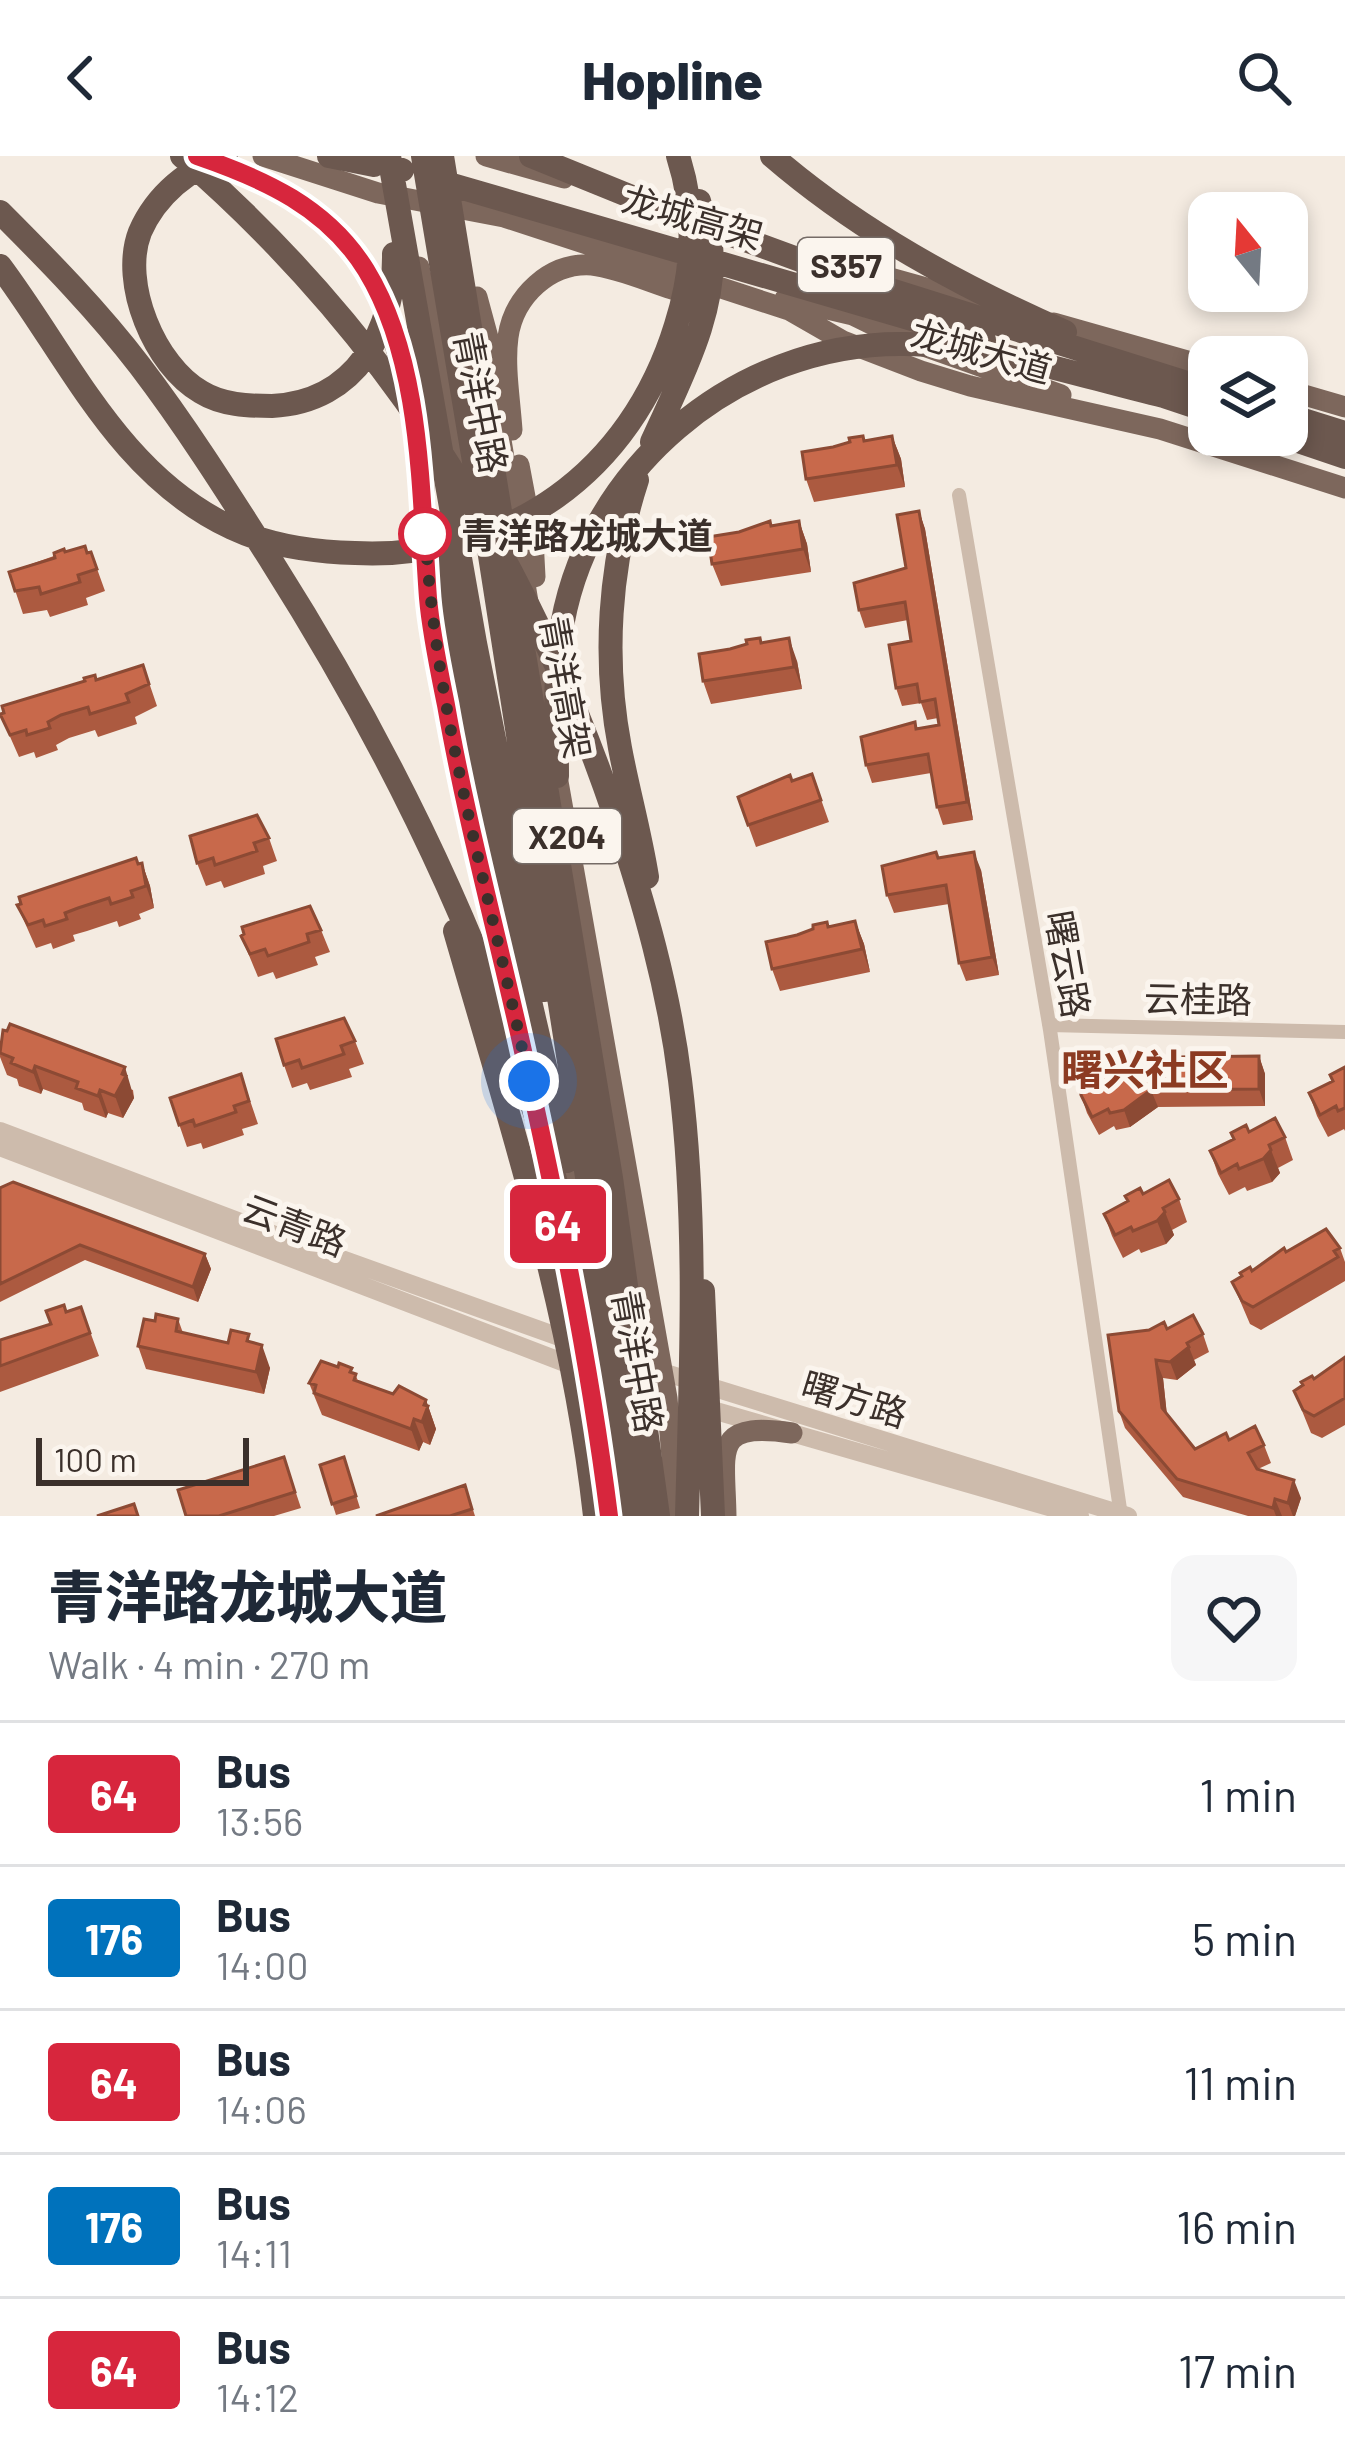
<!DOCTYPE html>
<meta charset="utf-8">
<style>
:root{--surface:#fff;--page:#f6f6f7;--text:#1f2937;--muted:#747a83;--line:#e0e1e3}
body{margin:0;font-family:Barlow,"Noto Sans SC",sans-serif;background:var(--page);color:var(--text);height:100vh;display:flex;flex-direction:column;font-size:45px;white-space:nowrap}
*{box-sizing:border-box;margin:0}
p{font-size:39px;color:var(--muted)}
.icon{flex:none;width:66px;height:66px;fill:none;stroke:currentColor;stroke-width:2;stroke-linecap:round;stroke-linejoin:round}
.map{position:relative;height:1360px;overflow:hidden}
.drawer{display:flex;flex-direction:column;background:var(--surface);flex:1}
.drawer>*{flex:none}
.badge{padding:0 24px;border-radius:9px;font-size:42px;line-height:78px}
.needle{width:78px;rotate:342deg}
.controls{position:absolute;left:1188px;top:36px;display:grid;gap:24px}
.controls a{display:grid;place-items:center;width:120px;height:120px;border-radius:24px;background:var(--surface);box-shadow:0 6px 18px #0003;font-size:60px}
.scale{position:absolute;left:36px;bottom:30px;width:213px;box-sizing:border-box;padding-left:12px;border:6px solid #3b302b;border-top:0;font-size:33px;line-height:42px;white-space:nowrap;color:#3b302b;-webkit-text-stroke:9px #fbf5ee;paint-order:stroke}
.you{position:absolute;width:60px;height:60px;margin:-30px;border:9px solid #fff;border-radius:50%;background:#1a73e8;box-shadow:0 0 0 18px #1a73e833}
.map>.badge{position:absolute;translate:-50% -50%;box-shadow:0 0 0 6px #fff}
.round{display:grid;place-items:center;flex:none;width:126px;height:126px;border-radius:24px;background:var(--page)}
.summary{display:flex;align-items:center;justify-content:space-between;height:204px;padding:0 48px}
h1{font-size:57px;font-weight:800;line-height:90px}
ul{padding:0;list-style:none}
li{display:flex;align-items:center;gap:36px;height:144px;padding:0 48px;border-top:3px solid var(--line)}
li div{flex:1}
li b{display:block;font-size:45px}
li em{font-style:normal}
li .badge{min-width:132px;font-weight:700;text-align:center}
header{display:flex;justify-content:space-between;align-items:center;height:156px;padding:0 48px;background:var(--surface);font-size:54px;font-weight:800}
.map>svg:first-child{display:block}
</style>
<header><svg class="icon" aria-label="back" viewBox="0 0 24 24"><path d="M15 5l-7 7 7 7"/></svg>Hopline<svg class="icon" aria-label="search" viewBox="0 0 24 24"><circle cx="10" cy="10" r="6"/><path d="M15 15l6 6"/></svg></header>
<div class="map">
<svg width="1345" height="1360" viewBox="0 0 1345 1360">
<rect width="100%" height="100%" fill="#f4ebe1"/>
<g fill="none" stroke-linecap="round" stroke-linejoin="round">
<!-- minor -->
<path stroke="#cdbbac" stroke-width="14" d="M959,339L1050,874L1121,1360
M1049,869L1345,876"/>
<!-- tertiary -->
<path stroke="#cdbbac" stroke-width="18" d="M0,975L283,1082L604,1197
M0,991L578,1212
M653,1213L1128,1360
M702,1251L1080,1360"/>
<!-- primary -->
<path stroke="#7d675c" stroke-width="21" d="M263,0L378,37L504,61L789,154L843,185L921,215L970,230L1160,273L1345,332
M486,0L564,22
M203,2C344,51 381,108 410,251
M419,111L466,333
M869,116L995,151
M477,141L500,226
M785,143L853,159L896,180L1061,239
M1054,167L1209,211
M491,224L549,572
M1287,234L1345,251
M421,262L429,446L446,551L522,893
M512,274C510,244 504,210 508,181C514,140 550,106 592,109C618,112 647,125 672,133
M519,309L533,383L535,421
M554,603L667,1242L677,1360
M566,992L588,1108
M563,1093L564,1144
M584,1200L597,1270
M604,1324L609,1360
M726,1360C725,1294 711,1265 792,1277"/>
<!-- trunk -->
<path stroke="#6c584f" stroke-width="24" d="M182,0C389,179 528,402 615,660C644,746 669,834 680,924C698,1068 691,1215 687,1360
M226,0C189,12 156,39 140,76C120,127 155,210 201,236C222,249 248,250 272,250C356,246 395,174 394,98
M329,0L374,9
M362,0L402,14
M389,0L475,487L544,834
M423,0L482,353
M442,0L506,392
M531,0L669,56L830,115L1209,234
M772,0C859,75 960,130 1065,176
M435,24L984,184
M0,56C49,105 98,155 140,210C188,273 230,340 272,406C461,704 581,1008 621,1360
M0,110C71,205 119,319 232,372C270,390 313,396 355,397C509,404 631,316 676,169C694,113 696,56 678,0
M1149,235L1209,255
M1287,259L1345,277
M1280,279L1345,301
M652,286C679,226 721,150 710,81C708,69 702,57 699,45
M637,324C609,410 603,503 620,592C628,635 640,677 647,721
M443,380L447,430L517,789L567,1005
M488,387L640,1360
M514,438L611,1022L658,1360
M557,620C557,575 554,528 560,483C582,315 736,186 904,188C988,188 1082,221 1164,240
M455,775C511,969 573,1159 595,1360
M703,1135L713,1360"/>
</g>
<!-- wall -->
<path fill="#ac5a40" d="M892,280L901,303L905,331L814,346L806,323L865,285Z
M919,355L925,373L973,664L943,669L937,651L931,617L872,627L866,609L915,566L917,572L939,569L938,562L927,564L921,547L902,550L896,532L911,485L908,464L865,472L859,454L906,412Z
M799,365L807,388L811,416L721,430L712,408L772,370Z
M65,396H91L105,435L86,442L88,449L50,461L47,454L23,458L9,416Z
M762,487L797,505L802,533L711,548L703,525Z
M143,509L157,550L135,561L137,568L98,581L95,574L69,582L56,589L58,594L36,602L34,596L19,601L0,558Z
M812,618L829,666L756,691L738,641Z
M269,682L277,705L263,710L265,718L224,732L221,725L206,730L197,707Z
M939,702L981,714L999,819L966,825L959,807L949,748L894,757L887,739Z
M142,707L150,730L154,752L139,758L141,763L119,771L117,765L87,775L73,779L75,785L53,793L51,787L36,792L17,749Z
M855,765L864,788L870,816L780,835L772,813L797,779L813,773Z
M321,774L330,796L315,801L318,809L276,823L273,816L258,821L241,780Z
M355,885L364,908L349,913L352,921L310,934L307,927L292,932L284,909Z
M0,889L133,934L134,942L123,962L108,957L106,962L84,954L82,947L43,933L41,938L19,930L17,923L7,919L0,901Z
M1259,900L1265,918V950L1158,951L1130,971L1116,974L1114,970L1099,979L1087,957L1081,939Z
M1345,911V975L1344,973L1328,981L1317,960L1309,937L1332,925Z
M241,918L258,968L242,973L244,979L203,993L201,987L187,991L170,942Z
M1249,976L1285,981L1293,1004L1278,1012L1280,1017L1272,1026L1247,1035L1245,1031L1229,1039L1218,1018L1210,995Z
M0,1032L205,1098L211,1113L198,1146L85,1104L0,1146Z
M1179,1043L1187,1066L1172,1074L1174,1079L1166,1088L1141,1097L1139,1093L1123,1102L1112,1080L1104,1058Z
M1340,1092L1345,1106V1125L1261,1174L1250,1168L1232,1126L1286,1096Z
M81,1151L99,1200L0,1236V1184L51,1168L66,1156Z
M178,1163L183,1177L228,1187H252L270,1212L264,1238L146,1213L138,1190Z
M1167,1173L1203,1178L1209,1196L1194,1204L1196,1209L1177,1224L1163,1222L1167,1259L1195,1293L1229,1284L1264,1289L1271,1307L1258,1313L1301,1342L1295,1360H1248L1183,1341L1125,1272L1119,1255Z
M1345,1201V1269L1322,1282L1311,1277L1294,1235L1314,1223Z
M338,1211L354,1217L359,1226L393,1238L426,1244L436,1273L430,1289L423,1286L419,1295L322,1259L309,1227Z
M284,1301L301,1352L274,1360H186Z
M344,1301L360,1352L336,1359L320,1309Z
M465,1329L475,1360H376Z"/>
<!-- shaded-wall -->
<path fill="#8c4a34" d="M892,280L901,303L905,331L897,309Z
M919,355L925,373L973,664L967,646Z
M799,365L807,388L811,416L803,393Z
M789,482L797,505L802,533L794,511Z
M974,696L981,714L999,819L992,801Z
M142,707L150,730L154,752L146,730Z
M855,765L864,788L870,816L862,793Z
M1259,900L1265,918V950L1259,933Z
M35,910L43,933L41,938L33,916Z
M125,911L134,942L123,962L115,940Z
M100,934L108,957L106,962L98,940Z
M1151,934L1158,951L1130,971L1124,954Z
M1271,994L1280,1017L1272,1026L1263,1003Z
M1165,1056L1174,1079L1166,1088L1157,1065Z
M205,1098L211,1113L198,1146L193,1131Z
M262,1189L270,1212L264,1238L256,1216Z
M1189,1191L1196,1209L1177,1224L1170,1206Z
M1156,1204L1163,1222L1168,1270L1162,1252Z
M426,1244L436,1273L430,1289L422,1266Z
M414,1263L423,1286L419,1295L411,1273Z
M1294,1324L1301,1342L1295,1360H1293L1288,1347Z
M1275,1343L1282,1360H1276L1273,1352Z"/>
<!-- building -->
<path fill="#c8694b" stroke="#8c4a34" stroke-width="3" d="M863,280L864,285L892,280L897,309L806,323L802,296L833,291L850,286L849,282Z
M919,355L967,646L937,651L928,598L866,609L861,581L915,566L916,573L939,569L935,543L920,546L917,528L896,532L889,489L911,485L905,446L859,454L854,427L906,412L897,359Z
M770,365L771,370L799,365L803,393L712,408L708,381L739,376Z
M85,390L87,397L91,396L97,413L78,419L80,426L41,438L39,431L15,435L9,416L55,402L54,397L64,393L65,396Z
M760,482L761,487L789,482L794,511L703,525L699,498L730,493L747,488L746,484Z
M143,509L149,528L126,538L129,546L90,558L88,551L61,559L48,566L50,572L27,579L26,574L10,579L0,558L4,557L2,550L85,525L84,522L95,519L96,524Z
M812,618L821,644L748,669L738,641L790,619L792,625Z
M257,659L269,682L254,687L257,695L215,709L213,702L197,707L190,680Z
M936,696L938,702L974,696L992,801L959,807L946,729L887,739L882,710Z
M136,702L138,708L142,707L146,730L131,735L133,741L111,748L109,742L78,752L65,757L67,763L45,770L43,764L28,769L17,749L21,748L19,741Z
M310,750L321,774L307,778L309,786L268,800L265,793L250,798L241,780L244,778L242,771Z
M855,765L862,793L772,813L766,786L797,779L813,773V769L827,766L828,771Z
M344,862L355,885L341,890L344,898L302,912L299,904L284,909L276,883Z
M10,868L125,911L122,918L126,920L115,940L100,934L98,940L76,932L78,926L35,910L33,916L11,907L13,902L0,897L3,874L7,875Z
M1259,900V933L1151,934L1124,954L1110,957L1108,953L1092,961L1081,939L1078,918L1093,902Z
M1345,911V952L1338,955L1336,950L1320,959L1309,937L1333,925L1330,919Z
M241,918L249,945L234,950L236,956L195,970L193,964L179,969L170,942Z
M1275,962L1285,981L1269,989L1271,994L1263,1003L1239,1013L1237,1008L1221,1017L1210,995L1234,983L1231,977L1246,969L1249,976Z
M1169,1024L1179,1043L1163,1052L1165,1056L1157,1065L1133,1075L1131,1071L1115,1079L1104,1058L1128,1045L1125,1040L1140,1032L1143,1038Z
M13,1026L205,1098L193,1131L80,1089L0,1128V1032Z
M1326,1073L1340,1092L1334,1095L1338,1101L1253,1151L1242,1145L1232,1126L1242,1120L1240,1117L1250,1111L1252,1115L1284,1092L1286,1096Z
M64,1149L66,1156L81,1151L90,1177L0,1210V1184L51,1168L46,1155Z
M156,1158L178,1163L176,1175L228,1187L231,1174L249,1178L247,1185L262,1189L256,1216L138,1190L144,1163L155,1165Z
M1193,1159L1203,1178L1187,1187L1189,1191L1170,1206L1156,1204L1162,1252L1195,1293L1226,1277L1229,1284L1255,1270L1264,1289L1248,1297L1257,1313L1294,1324L1288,1347L1275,1343L1273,1352L1177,1323L1119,1255L1108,1179L1149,1174L1164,1166L1167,1173Z
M1345,1201V1242L1314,1260L1303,1254L1294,1235L1303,1229L1301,1226L1312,1220L1314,1223Z
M321,1205L338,1211L339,1207L352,1212L350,1216L356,1218L354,1224L393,1238L399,1230L426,1244L424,1249L428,1250L422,1266L414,1263L411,1273L314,1237L316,1229L309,1227Z
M284,1301L295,1336L219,1360H186L178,1334Z
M344,1301L356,1340L332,1348L320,1309Z
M465,1329L472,1353L450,1360H376Z
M134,1348L138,1360H97Z"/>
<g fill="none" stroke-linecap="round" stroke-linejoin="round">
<!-- line casing -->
<g stroke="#fff" stroke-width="27">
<path id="line" d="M197,0C264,23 327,51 366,114C423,207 420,337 428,442C431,477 439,514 446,549C466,663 496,774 521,886C556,1043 589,1201 609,1360"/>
</g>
<!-- line -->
<use href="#line" stroke="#d7263d" stroke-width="18"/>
<!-- walk -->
<path stroke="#3b302b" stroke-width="12" stroke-dasharray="0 21.6" d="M425,378V369C434,558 491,740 529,925"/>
</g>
<!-- markers -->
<circle fill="#fff" stroke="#d7263d" stroke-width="6" cx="425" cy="378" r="24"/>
<g text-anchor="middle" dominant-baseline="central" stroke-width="10" stroke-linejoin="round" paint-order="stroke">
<!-- shield labels -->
<g fill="#fbf5ee" stroke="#756b66" stroke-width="3">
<rect x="798" y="82" width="96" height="54" rx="9"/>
<rect x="513" y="653" width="108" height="54" rx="9"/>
</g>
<g font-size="33" font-weight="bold" fill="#3b302b">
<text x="846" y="109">S357</text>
<text x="567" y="680">X204</text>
</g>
<!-- street labels -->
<g font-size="36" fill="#3b302b" stroke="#fbf5ee">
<text transform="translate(693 60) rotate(16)">龙城高架</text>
<text transform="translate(982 194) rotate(16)">龙城大道</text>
<text transform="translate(482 246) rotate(79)">青洋中路</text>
<text transform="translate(567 531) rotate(80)">青洋高架</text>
<text transform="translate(1069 808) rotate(80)">曙云路</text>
<text transform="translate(1198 842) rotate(1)">云桂路</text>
<text transform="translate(295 1068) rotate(21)">云青路</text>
<text transform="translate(639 1205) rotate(80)">青洋中路</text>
<text transform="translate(855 1242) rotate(17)">曙方路</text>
</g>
<!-- stop labels -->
<g font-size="36" font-weight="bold" fill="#3b302b" stroke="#fbf5ee" text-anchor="start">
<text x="461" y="378">青洋路龙城大道</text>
</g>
<!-- quarter labels -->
<g font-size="42" font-weight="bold" fill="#8c3b22" stroke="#fbf5ee">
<text x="1145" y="912">曙兴社区</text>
</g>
</g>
</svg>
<div class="controls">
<a><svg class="needle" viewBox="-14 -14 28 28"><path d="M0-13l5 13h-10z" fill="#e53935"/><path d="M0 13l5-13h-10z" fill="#747a83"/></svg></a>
<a><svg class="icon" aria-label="layers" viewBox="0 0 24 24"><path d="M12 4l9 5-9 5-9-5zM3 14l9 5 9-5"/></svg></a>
</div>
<div class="scale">100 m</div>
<div class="you" style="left:529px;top:925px"></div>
<b class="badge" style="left:558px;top:1068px;background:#d7263d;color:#fff">64</b>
</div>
<section class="drawer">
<div class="summary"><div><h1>青洋路龙城大道</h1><p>Walk · 4 min · 270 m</p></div><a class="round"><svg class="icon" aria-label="heart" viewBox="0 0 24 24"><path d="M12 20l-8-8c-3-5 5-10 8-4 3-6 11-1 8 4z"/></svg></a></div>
<ul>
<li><span class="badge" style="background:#d7263d;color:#fff">64</span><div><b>Bus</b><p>13:56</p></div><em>1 min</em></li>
<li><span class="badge" style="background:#0072bc;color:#fff">176</span><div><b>Bus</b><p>14:00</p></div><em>5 min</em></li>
<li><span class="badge" style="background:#d7263d;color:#fff">64</span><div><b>Bus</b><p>14:06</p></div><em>11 min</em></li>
<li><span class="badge" style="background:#0072bc;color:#fff">176</span><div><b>Bus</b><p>14:11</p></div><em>16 min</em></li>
<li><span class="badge" style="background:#d7263d;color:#fff">64</span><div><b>Bus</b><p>14:12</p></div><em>17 min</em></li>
</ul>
</section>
